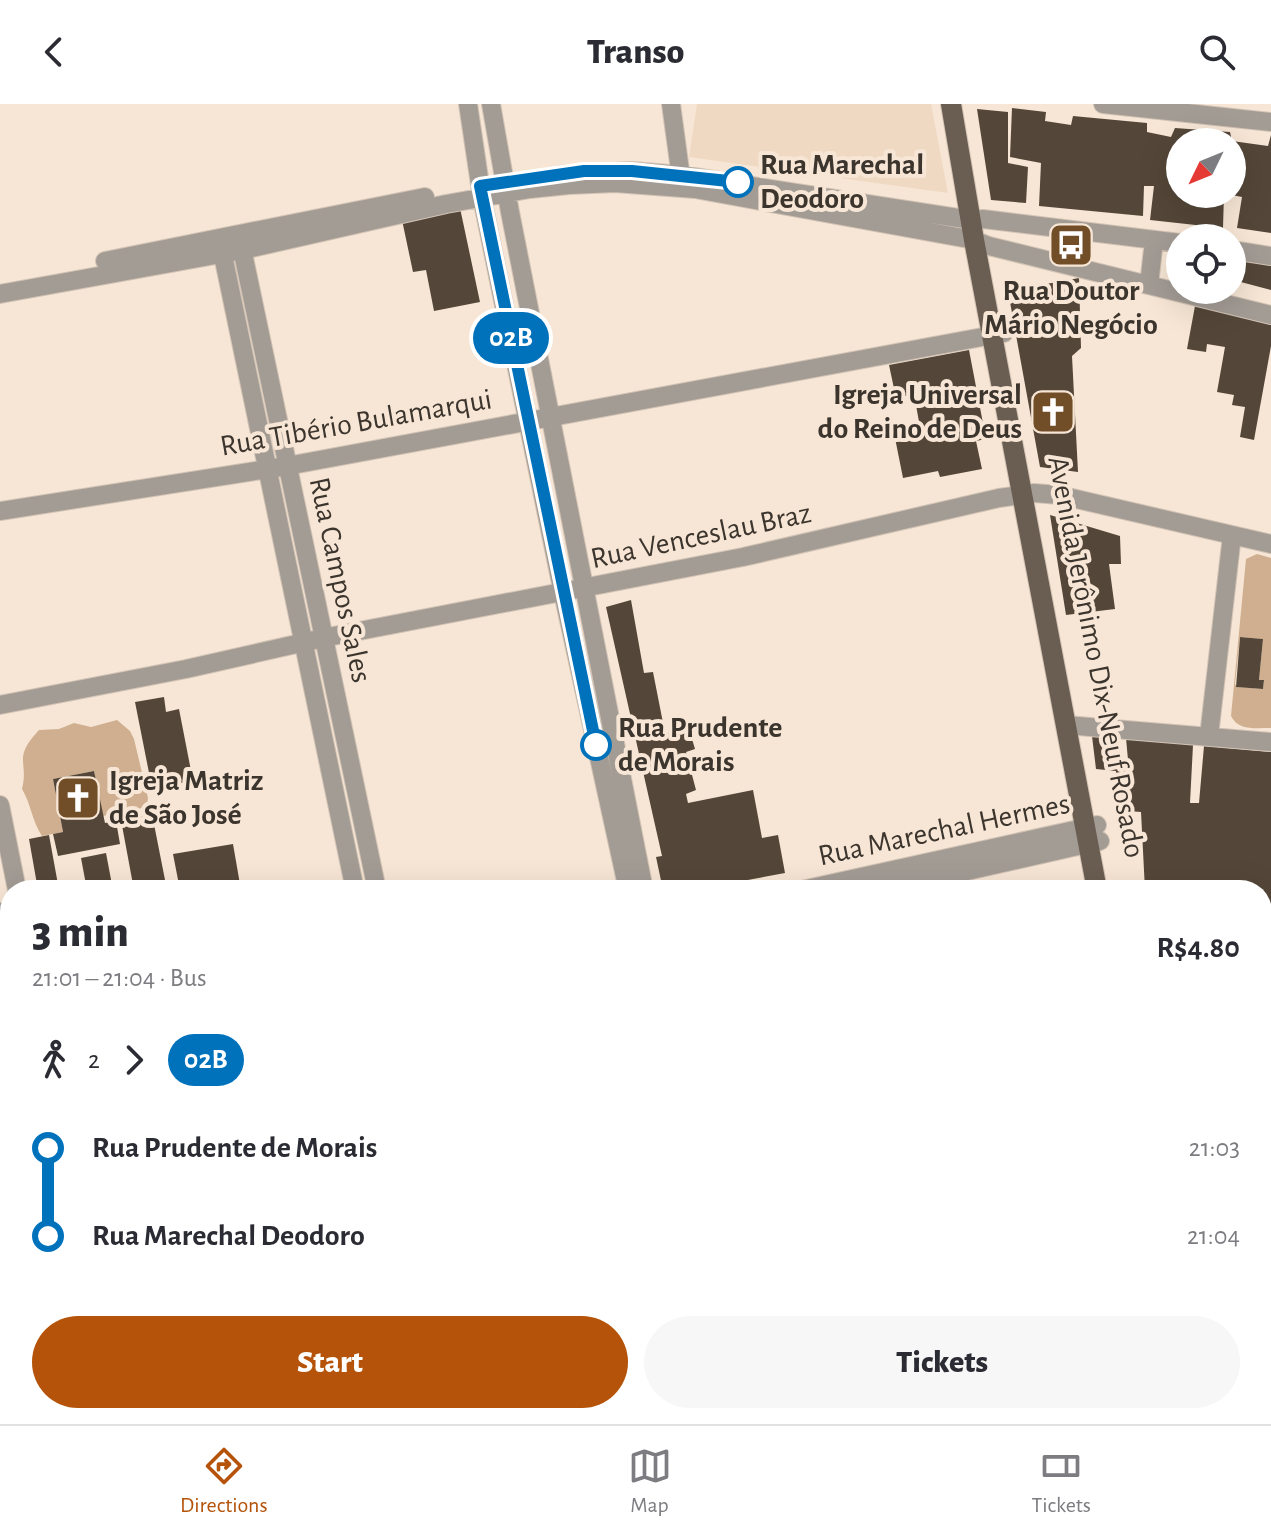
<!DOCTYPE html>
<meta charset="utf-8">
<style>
:root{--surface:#fff;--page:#f7f7f7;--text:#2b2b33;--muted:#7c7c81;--line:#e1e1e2;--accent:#b45309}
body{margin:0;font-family:"Alegreya Sans",sans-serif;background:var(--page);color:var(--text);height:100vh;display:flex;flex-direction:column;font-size:30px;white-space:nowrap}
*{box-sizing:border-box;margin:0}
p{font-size:26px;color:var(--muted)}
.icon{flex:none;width:44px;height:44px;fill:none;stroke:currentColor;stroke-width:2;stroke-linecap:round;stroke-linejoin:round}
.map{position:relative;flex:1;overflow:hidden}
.drawer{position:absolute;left:0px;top:776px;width:1272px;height:544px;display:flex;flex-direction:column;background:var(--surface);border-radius:32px 32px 0 0;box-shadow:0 8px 32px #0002}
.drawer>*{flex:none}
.badge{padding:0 16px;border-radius:26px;font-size:28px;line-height:52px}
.needle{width:52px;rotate:227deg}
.tools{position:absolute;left:1166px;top:24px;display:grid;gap:16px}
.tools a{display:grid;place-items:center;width:80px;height:80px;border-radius:50%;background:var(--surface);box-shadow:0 8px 32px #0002;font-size:40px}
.map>.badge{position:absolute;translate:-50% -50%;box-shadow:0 0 0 4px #fff}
.legs{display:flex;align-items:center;gap:12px;height:88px;padding:0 32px;font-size:26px}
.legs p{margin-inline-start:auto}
.headline{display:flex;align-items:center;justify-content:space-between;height:136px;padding:0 32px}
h1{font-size:44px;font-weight:800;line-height:60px}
.cta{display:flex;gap:16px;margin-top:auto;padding:16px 32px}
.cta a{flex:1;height:92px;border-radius:48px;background:var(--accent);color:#fff;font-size:32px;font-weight:800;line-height:92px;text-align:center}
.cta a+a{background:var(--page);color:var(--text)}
ul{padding:0 32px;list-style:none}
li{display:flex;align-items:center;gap:28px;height:88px;font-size:30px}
li i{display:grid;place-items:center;width:12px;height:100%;margin:0 10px;background:currentColor}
li i::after{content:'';width:20px;height:20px;margin:-10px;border:6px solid;border-radius:50%;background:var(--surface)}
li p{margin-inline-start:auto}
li:first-child i{background:linear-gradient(#0000 50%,currentColor 0)}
li:last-child i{background:linear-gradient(currentColor 50%,#0000 0)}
header{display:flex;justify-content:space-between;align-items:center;height:104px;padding:0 32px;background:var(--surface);font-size:36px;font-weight:800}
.dock{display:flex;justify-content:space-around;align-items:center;height:112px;border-top:2px solid var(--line);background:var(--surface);font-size:22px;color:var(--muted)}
.dock a{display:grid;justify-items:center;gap:4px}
.dock .current{color:var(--accent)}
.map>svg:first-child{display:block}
</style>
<header><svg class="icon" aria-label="back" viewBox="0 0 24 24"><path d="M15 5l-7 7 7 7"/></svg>Transo<svg class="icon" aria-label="search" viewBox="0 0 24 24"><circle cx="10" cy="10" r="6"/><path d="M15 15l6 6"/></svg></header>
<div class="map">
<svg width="1271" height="1320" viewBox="0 0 1271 1320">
<rect width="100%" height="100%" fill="#f7e6d5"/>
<!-- built -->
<path fill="#f0d9c3" d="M697,0H931L948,89L689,53Z
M1271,954V1226L1262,1228V956Z"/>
<!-- green -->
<path fill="#cfaf8f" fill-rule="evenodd" d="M1257,450L1271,454V624C1256,624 1238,627 1231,612L1246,455ZM1240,533L1263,535L1259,576L1264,577L1263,585L1237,583L1235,580Z
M117,616L130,627L134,635L148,694L147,703L103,712L94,667L53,675L63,728L42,732C32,717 31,700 22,685C29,657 12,655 39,626L59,625L74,619L91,623Z"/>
<!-- building -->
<path fill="#544739" d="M1012,4L1046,8L1045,17L1071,21L1073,12L1147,19V28L1171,33L1175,24L1230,28L1232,37L1268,42L1271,31V129L1237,124L1242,93L1232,91V38H1180V90H1224L1223,124L1150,116L1154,82H1144L1143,112L1039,102L1041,59L1010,53Z
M977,5L1008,8V59L1028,63L1026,99L991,96Z
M460,104L480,198L434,207L426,166L413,168L402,116Z
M1240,151L1271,156V186L1237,177Z
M1079,174L1081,244L1072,252L1078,368L1040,363L1008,187Z
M1195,202L1271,216V242L1254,336L1240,333L1245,303L1232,301L1234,291L1217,288L1225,243L1207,240L1206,248L1187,245Z
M969,246L986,335L976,337L982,365L940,373L938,367L903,374L895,334L921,329L914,290L896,294L889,261Z
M1050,411L1120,432L1121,460H1109L1115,505L1066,511Z
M631,496L644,569L653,568L665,629L689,625L695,645L686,648L696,686L686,690L688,699L753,686L762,734L778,731L785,769L737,778L738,786H663L656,753L662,752L606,503Z
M1240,533L1263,535L1259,576H1264L1263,585L1236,583Z
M164,593L166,608L179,605L193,677L152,684L135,598Z
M1092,632H1111L1118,657L1128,656L1126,634L1193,641L1190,699H1199L1204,642L1271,648V804L1262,803V786H1145L1141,708L1128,707L1127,679L1116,678V667L1096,665Z
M94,667L105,719L116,717L120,740L58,752L53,730L63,728L53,675Z
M152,710L167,786H134L121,716Z
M49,731L59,786H38L29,735Z
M233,740L241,786H180L173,750Z
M106,749L113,786H87L81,754Z
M1262,852L1271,853L1267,885L1262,884Z
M1266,968L1271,990V1025L1262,1027V969Z
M1271,1041V1073L1262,1074V1043Z
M1271,1097V1127L1262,1128V1099Z
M1271,1160V1186L1262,1187V1162Z
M1271,1293V1320H1252L1251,1310H1262V1294Z
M670,1310H724L726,1320H672Z
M761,1310H824V1313L781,1320H763Z
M1120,1310H1155L1157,1320H1122Z"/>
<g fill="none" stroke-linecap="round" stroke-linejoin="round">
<!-- minor casing -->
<g stroke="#d2c3b4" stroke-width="20">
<path id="minor" d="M468,0L482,94L563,489L628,786
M491,0L510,108L644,786
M671,0L682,81
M1103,0L1271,18
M560,71L632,67L681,71L971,116L983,115L1180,139
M240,135L377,786
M220,137L355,786
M1232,146L1271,152
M105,157L425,93
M1149,181L1154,136
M0,190L243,146L446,100L530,85L569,81L615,79L695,85L974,136L989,142L1271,211
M0,407L287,362L1004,229
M0,601L186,565L323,534L743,453L999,394L1034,389L1059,391L1271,440
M1066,621L1271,638
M1209,632L1232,431
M0,701L17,786
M802,786L1097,721
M883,786L1100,737
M0,808L10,856
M1262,839L1271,840
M1262,920L1271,919
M1262,941L1271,939
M0,953L10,951
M0,973L10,971
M0,1183L10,1181
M0,1207L10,1205
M105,1310L107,1320
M124,1310L126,1320
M477,1310L479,1320
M741,1310L744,1320
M26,1320L75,1310
M221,1320L275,1310
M931,1320L978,1310"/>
</g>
<!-- major casing -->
<g stroke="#d2c3b4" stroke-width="22">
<path id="major" d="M951,0L974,136L1097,786
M1262,1247L1271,1245
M1195,1310L1197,1320
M1211,1310L1213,1320"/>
</g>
<!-- minor -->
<use href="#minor" stroke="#a39c95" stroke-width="18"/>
<!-- major -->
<use href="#major" stroke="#6a5d51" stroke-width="20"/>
</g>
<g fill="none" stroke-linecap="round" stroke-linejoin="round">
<!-- line-1 casing -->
<g stroke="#fff" stroke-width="18">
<path id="line-1" d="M596,641L480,82L584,67H632L738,78"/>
</g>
<!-- line-1 -->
<use href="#line-1" stroke="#0072bc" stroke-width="12"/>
</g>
<!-- icons -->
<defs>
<g id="bus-square" transform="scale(2.3)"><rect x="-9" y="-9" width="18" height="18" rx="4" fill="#714e27" stroke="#f7e6d5"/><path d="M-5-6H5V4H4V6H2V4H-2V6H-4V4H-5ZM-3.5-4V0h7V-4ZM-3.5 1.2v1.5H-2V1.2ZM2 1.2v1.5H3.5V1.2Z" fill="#fff"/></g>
<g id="church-square" transform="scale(2.3)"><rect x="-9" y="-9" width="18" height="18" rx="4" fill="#714e27" stroke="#f7e6d5"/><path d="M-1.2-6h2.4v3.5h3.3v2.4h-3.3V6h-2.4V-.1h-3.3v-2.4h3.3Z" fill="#fff"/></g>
</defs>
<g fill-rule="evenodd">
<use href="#bus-square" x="1071" y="141"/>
<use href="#church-square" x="1053" y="308"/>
<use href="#church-square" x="78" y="694"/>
</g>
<!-- markers -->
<g fill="#fff" stroke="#0072bc" stroke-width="4">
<circle cx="738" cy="78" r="14"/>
<circle cx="596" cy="641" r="14"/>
</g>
<g text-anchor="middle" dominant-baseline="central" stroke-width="8" stroke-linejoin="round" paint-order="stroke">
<!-- stop labels -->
<g font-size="30" font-weight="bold" fill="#3c352e" stroke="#f7e6d5" text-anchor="start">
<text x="760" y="61">Rua Marechal<tspan x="760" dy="34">Deodoro</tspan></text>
<text x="618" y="624">Rua Prudente<tspan x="618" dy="34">de Morais</tspan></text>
</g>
<!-- poi labels -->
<g font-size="30" font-weight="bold" fill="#3c352e" stroke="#f7e6d5">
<text x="1071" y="187">Rua Doutor<tspan x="1071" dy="34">Mário Negócio</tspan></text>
<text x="1022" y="291" text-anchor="end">Igreja Universal<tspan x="1022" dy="34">do Reino de Deus</tspan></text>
<text x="109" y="677" text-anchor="start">Igreja Matriz<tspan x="109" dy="34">de São José</tspan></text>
</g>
<!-- street labels -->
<g font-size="30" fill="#3c352e" stroke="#f7e6d5">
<text transform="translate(356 319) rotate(-10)">Rua Tibério Bulamarqui</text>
<text transform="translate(701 432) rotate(-12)">Rua Venceslau Braz</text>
<text transform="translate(340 476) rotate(78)">Rua Campos Sales</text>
<text transform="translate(1096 553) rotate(79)">Avenida Jerônimo Dix-Neuf Rosado</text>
<text transform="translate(944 726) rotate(-12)">Rua Marechal Hermes</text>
</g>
</g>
</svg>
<div class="tools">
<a><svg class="needle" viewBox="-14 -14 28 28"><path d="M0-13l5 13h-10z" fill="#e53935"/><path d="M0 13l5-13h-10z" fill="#7c7c81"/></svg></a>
<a><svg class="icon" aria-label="locate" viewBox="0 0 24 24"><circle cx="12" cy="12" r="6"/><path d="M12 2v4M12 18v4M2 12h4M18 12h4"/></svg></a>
</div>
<b class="badge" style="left:511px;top:234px;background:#0072bc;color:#fff">02B</b>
<section class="drawer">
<div class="headline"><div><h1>3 min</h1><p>21:01 – 21:04 · Bus</p></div><b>R$4.80</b></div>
<div class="legs"><svg class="icon" aria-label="walk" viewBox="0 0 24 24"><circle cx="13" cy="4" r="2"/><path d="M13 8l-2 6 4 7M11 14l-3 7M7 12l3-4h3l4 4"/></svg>2<svg class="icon" aria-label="forward" viewBox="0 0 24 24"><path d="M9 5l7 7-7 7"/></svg><b class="badge" style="background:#0072bc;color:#fff">02B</b></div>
<ul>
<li><i style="color:#0072bc"></i><b>Rua Prudente de Morais</b><p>21:03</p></li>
<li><i style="color:#0072bc"></i><b>Rua Marechal Deodoro</b><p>21:04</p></li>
</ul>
<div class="cta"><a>Start</a><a>Tickets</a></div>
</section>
</div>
<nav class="dock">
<a class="current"><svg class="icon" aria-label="directions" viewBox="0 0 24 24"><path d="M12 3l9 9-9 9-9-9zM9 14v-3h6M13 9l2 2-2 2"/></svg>Directions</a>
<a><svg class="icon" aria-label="map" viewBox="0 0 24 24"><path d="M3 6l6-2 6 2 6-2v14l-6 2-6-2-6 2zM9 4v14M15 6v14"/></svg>Map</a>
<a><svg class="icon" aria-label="tickets" viewBox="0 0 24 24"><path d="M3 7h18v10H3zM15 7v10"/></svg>Tickets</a>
</nav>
